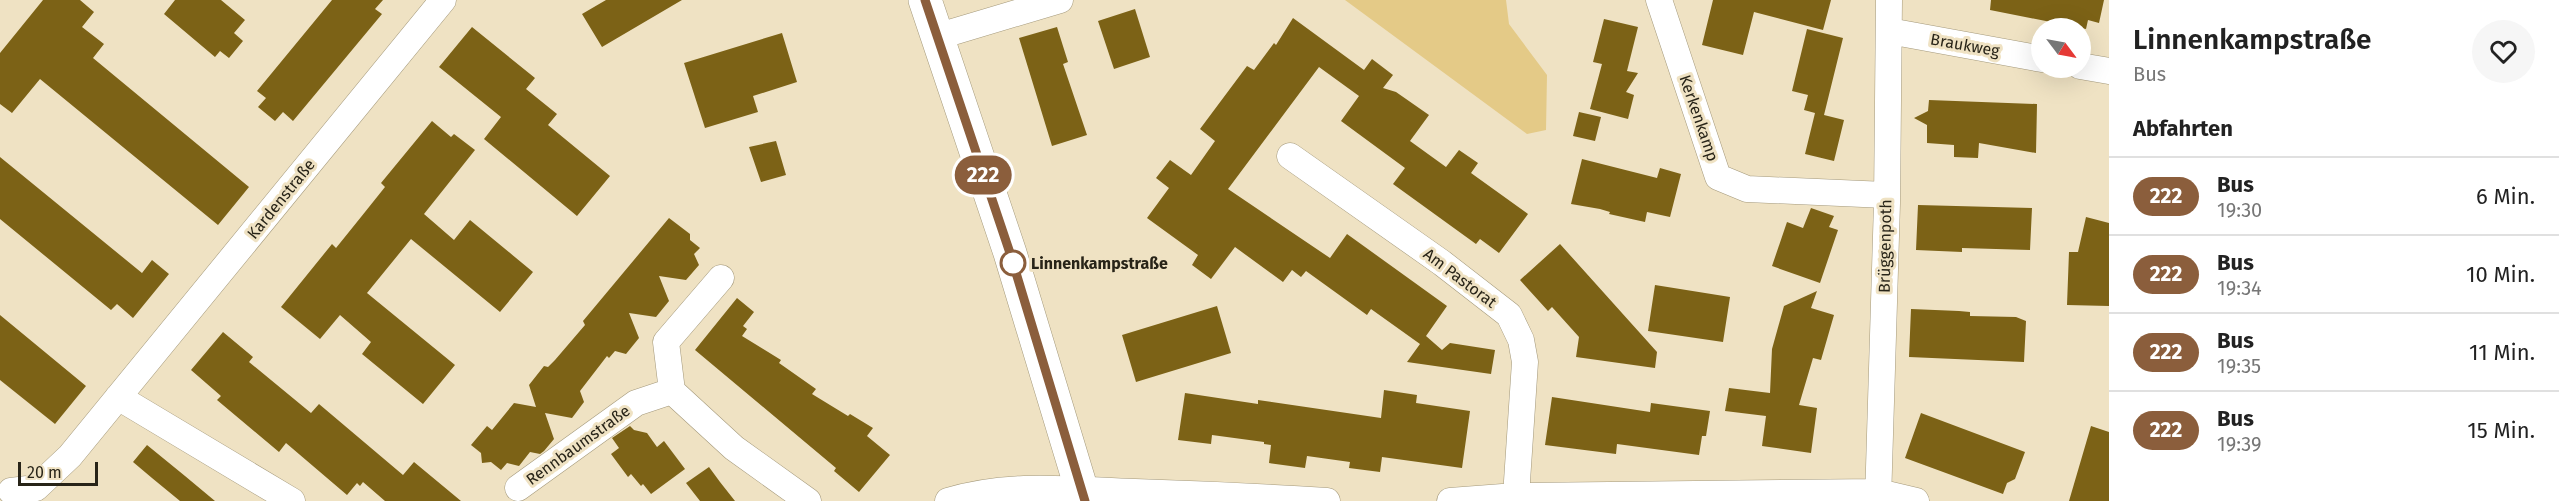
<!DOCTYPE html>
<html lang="de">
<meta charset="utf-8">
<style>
:root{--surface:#fff;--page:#f6f6f6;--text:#222;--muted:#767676;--line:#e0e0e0}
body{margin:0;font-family:"Fira Sans",sans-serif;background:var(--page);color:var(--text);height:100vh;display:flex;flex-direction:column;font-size:22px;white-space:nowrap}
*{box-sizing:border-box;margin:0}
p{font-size:20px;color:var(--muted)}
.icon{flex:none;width:33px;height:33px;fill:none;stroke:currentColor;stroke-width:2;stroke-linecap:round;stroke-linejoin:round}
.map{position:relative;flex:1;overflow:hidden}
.side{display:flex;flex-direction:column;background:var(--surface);width:450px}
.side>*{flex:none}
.badge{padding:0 12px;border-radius:20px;font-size:21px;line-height:39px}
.needle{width:39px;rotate:122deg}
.fabs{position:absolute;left:2031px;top:18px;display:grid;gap:12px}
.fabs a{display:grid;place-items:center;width:60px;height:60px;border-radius:50%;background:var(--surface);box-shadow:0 6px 24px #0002;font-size:30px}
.scale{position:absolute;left:18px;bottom:15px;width:80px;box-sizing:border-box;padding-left:6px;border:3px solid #282418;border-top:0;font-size:16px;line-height:21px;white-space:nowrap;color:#282418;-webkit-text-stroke:4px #efe2c3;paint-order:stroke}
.map>.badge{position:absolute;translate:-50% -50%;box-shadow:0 0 0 3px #fff}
h2{padding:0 24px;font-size:22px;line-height:54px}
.round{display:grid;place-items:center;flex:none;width:63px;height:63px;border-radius:32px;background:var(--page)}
.summary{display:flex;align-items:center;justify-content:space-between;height:102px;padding:0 24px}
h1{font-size:28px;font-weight:600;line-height:45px}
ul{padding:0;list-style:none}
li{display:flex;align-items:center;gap:18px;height:78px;padding:0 24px;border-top:2px solid var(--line)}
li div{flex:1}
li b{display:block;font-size:22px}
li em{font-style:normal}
li .badge{min-width:66px;font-weight:700;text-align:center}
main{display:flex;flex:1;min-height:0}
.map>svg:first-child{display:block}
</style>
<main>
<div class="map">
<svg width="2109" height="501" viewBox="0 0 2109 501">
<rect width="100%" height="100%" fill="#efe2c3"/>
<!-- green -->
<path fill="#e4ca87" d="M1345,0H1506L1509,24L1547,75L1546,130L1527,134Z"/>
<!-- building -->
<path fill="#7c6216" d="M43,0H80L94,12L82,27L104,44L93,58L249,187L218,225L40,79L12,113L0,104V53Z
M175,0H221L245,20L234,33L243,41L229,58L220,51L215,57L164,14Z
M332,0H383L375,9L382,14L293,121L283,112L275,121L258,107L266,98L257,91Z
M606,0H682L602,47L582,14Z
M1713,0H1831L1823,30L1754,12L1743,55L1702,45Z
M1991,0H2104L2099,23L2088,20L2086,29L1990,10Z
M1135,9L1150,57L1114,69L1098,21Z
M1293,18L1364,70L1372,59L1393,75L1383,88L1396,92L1429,115L1410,141L1446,167L1459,150L1478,163L1471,173L1528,214L1499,253L1480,239L1476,244L1393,184L1405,168L1341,121L1359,96L1319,67L1228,189L1330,258L1347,234L1447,306L1426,336L1442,350L1450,343L1495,350L1491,374L1407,362L1420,344L1371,309L1367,315L1306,271L1301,277L1292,270L1283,282L1235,247L1211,279L1192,265L1198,255L1147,218L1169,188L1156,178L1170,160L1191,175L1215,141L1200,129L1247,66L1254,70L1274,43L1276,45Z
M1604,19L1638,27L1627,71L1638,73L1626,92L1634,95L1628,119L1590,109L1602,64L1593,62Z
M472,27L535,78L526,89L557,114L548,125L610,176L577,216L484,139L501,117L439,67Z
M1057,27L1068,62L1063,64L1087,135L1052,146L1019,38Z
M1807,29L1843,38L1824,115L1844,120L1834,161L1805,154L1815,113L1804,110L1808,95L1792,91Z
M782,33L797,82L753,96L758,112L705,128L684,63Z
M1929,100L2037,104L2036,153L1979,143L1978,158L1954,157V145L1927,143V125L1914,118L1928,111Z
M1579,112L1601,117L1595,141L1573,136Z
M432,121L451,137L454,134L475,150L424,214L454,240L470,220L533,272L500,312L411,239L367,293L455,365L423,404L362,354L371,342L340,315L320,339L281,307L332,244L336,248L361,217L385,187L381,183Z
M776,141L786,175L761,182L749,147Z
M0,157L142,273L152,260L169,274L133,318L117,304L111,310L0,219Z
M1582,159L1657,178L1660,168L1681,174L1670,217L1647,212L1645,222L1609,214L1610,212L1600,209L1571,204Z
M1918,205L2032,208L2030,250L1962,248V252L1916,250Z
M1811,208L1834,216L1829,227L1838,230L1820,283L1772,266L1787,222L1803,228Z
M2086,217L2109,223V306L2067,305L2069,252H2078Z
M669,218L690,234V240L700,248L694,254L699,265L686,280L659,276L669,301L656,317L629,313L639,338L626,354L615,351L609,358L607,356L580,391L584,402L572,418L545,413L554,439L544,451L540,454L530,452L519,466L507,463L501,470L491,462L482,463L481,453L471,445L487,426L492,430L514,403L536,407L529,385L544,366L548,367L555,360L585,325L583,321Z
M1560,244L1657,352L1655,368L1576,357L1579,337L1552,307L1548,311L1520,280Z
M1655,285L1730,297L1723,342L1648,331Z
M1817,291L1811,308L1834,315L1821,360L1813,358L1799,405L1817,408L1811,453L1762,446L1766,416L1725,411L1729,388L1770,393L1772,349L1784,306Z
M737,298L754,312L743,326L747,329L742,336L781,360L779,363L816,389L812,394L848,416L850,414L873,428L867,436L890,455L859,492L834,471L836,468L695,350Z
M1217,306L1231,353L1136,382L1122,335Z
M1911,309L1959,311L1970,312V316L2016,317L2026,321L2024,362L1909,357Z
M0,315L86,386L55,424L0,380Z
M223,332L253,357L249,362L311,413L319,404L403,475L414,462L461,501H385L363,482L360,486L357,483L347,495L286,443L279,452L217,400L221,396L191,370Z
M1384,390L1417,395L1416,403L1470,411L1462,468L1382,457L1380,472L1349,468L1350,462L1307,456L1305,468L1269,463L1271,445L1264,444V442L1212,435L1211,444L1178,440L1185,393L1258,404V400L1381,418Z
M1552,397L1650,412L1651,403L1710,411L1706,436H1702L1699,455L1617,444L1616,454L1545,445Z
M1921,413L2025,452L2015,479L2007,483L2003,494L1905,458Z
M630,426L634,430L647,433L657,447L664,441L685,469L651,494L643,484L641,486L631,474L628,477L611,454L619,448L612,438Z
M2091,426L2109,432V501H2069Z
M147,445L185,476L215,501H180L152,478L133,462Z
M709,467L720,482L735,501H700L686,483Z"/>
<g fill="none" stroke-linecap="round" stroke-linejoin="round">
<!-- minor casing -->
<g stroke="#a4997b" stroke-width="27">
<path id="minor" d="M1659,0L1718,177L1747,189L1886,195
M1889,31L2042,59
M936,37L1060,0
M2080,66L2109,71
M1290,156L1442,263L1509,315L1521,340L1525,362L1516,496
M672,391L734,448L808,501
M118,397L292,501
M518,488L636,403L672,391L666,342L721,278
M11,491L36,488L70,456L443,0
M948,501C1010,482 1072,490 1135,492C1199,494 1263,497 1327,501
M1450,501L1516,496L1878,492L1916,501
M1878,501L1887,203L1889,0"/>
</g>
<!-- secondary casing -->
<g stroke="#a4997b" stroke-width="34">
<path id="secondary" d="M925,0L1010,253L1085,501"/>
</g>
<!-- minor -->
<use href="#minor" stroke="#fff" stroke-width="26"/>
<!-- secondary -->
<use href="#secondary" stroke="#fff" stroke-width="33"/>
</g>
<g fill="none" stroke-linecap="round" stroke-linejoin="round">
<!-- line casing -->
<g stroke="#fff" stroke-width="14">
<path id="line" d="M925,0L1010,253L1085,501"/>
</g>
<!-- line -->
<use href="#line" stroke="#8b5e3c" stroke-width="9"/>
</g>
<!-- markers -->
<circle fill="#fff" stroke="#8b5e3c" stroke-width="3" cx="1013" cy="263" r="12"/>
<g text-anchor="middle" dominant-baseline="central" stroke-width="6" stroke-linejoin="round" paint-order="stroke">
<!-- street labels -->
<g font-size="16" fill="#282418" stroke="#efe2c3">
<text transform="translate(1965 45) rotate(10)">Braukweg</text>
<text transform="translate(1699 118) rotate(71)">Kerkenkamp</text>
<text transform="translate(281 199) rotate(-51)">Kardenstraße</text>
<text transform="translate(1885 246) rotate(-89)">Brüggenpoth</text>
<text transform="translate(1460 278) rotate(37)">Am Pastorat</text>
<text transform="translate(578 445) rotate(-36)">Rennbaumstraße</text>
</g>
<!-- stop labels -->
<g font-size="16" font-weight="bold" fill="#282418" stroke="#efe2c3" text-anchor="start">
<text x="1031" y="263">Linnenkampstraße</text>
</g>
</g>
</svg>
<div class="fabs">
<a><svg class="needle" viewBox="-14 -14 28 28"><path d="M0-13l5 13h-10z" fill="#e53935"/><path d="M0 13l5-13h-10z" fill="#767676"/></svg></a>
</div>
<div class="scale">20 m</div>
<b class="badge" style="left:983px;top:175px;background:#8b5e3c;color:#fff">222</b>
</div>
<section class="side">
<div class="summary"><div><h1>Linnenkampstraße</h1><p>Bus</p></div><a class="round"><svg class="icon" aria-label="heart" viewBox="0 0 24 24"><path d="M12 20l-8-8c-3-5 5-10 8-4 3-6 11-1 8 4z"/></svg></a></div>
<h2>Abfahrten</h2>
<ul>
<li><span class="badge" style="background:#8b5e3c;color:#fff">222</span><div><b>Bus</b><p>19:30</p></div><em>6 Min.</em></li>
<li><span class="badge" style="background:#8b5e3c;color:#fff">222</span><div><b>Bus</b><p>19:34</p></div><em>10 Min.</em></li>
<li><span class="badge" style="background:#8b5e3c;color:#fff">222</span><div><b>Bus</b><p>19:35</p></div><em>11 Min.</em></li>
<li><span class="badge" style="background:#8b5e3c;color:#fff">222</span><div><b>Bus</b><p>19:39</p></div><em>15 Min.</em></li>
</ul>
</section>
</main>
